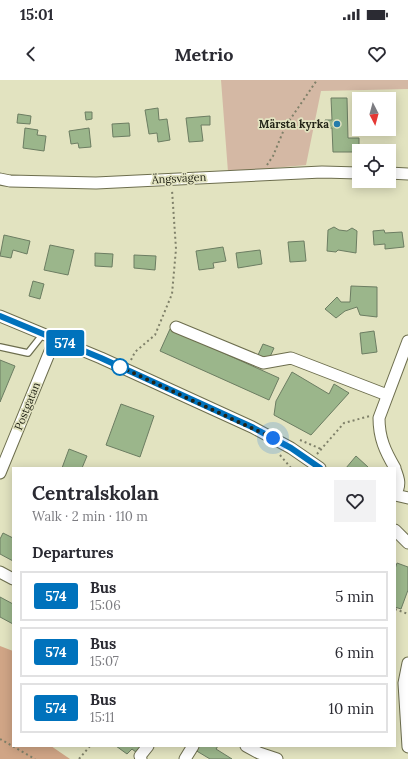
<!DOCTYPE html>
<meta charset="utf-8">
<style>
:root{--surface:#fff;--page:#f2f2f3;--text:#2b2b33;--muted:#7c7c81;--line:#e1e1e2}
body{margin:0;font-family:Lora,serif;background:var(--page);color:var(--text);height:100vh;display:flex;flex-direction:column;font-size:15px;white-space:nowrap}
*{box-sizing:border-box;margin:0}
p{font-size:13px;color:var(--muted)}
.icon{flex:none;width:22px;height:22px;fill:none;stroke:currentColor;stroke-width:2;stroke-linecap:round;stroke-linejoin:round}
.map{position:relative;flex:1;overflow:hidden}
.sheet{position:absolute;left:12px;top:387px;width:384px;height:280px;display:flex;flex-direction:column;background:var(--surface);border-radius:0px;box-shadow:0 2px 10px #0003}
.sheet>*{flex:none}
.badge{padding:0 8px;border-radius:3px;font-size:14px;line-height:26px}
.needle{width:26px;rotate:174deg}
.tools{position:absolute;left:352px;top:12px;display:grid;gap:8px}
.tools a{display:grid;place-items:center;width:44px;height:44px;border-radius:0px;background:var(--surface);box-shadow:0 2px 10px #0003;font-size:20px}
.you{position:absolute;width:20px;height:20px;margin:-10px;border:3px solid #fff;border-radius:50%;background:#1a73e8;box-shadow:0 0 0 6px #1a73e833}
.map>.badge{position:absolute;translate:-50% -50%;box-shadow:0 0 0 2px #fff}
h2{padding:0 20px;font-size:15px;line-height:36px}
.round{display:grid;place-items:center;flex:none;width:42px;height:42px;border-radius:0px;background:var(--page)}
.overview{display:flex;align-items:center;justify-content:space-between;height:68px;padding:0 20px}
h1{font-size:19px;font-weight:700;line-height:30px}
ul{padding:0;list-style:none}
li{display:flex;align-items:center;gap:12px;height:50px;margin:0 8px 6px;padding:0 12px;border:2px solid var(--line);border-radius:0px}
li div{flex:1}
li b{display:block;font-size:15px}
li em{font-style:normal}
li .badge{min-width:44px;font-weight:700;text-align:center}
.status{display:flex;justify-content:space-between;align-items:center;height:28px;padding:0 20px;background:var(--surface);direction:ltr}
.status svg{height:11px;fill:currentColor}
header{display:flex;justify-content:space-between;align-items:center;height:52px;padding:0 20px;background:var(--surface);font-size:18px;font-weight:700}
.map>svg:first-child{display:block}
</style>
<div class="status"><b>15:01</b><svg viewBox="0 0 49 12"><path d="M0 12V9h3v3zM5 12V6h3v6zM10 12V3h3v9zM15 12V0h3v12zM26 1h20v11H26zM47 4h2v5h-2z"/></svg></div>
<header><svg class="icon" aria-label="back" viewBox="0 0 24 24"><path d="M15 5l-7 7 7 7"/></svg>Metrio<svg class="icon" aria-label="heart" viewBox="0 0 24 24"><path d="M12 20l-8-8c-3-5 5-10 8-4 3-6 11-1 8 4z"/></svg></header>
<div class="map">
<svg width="408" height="679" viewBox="0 0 408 679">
<rect width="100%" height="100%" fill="#e2e3c0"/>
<!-- green -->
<path fill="#d4b8a4" d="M221,0H408V9L321,11L306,85L228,92Z"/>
<!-- forest -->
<path fill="#d0a586" d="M0,566L13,571V666H51L70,679H0Z"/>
<!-- building -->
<path fill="#9bb68b" stroke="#6c7d62" d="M331,18H347L348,58H359V72H333L332,48H326L325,40H332Z
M158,28L159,40L167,39L170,60L158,62L157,53L149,54L145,30Z
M85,32H92V39L86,40Z
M18,34L31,36L30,44L17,43Z
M210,36V45H201L203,61L189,62L186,38Z
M129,43L130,56L113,57L112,44Z
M25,48L38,50L37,55L46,56L44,71L23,68Z
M89,48L91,67L79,68L78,63L71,64L69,51Z
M334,147L339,150L347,151L352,148L357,151L356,173L338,170L336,172L327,171L328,150Z
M384,150L385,153L402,152L404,167L385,169V164L374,165L373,151Z
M4,155L30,161L27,174L13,170L11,178L0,176Z
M304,161L306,181L290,182L288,162Z
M50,165L74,170L68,195L44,190Z
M223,167L226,181L213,183L214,188L199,190L196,171Z
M260,170L262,184L238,188L236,173Z
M95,173L113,174L112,187L95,186Z
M134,175L156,176L155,190L134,188Z
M33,201L44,204L40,219L29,216Z
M351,206L377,207V237L360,235L357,227L345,231L336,238L325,229L337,217L341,222H350Z
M170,249L279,298L269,320L160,271Z
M374,251L377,272L362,274L360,253Z
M263,264L274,268L269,279L258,275Z
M0,280L15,286L0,322Z
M292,292L329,314L334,304L349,313L311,355L274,335L276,321Z
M121,324L154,336L140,377L106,365Z
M69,369L87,376L82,388H62Z
M356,376L368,387L366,388H346Z
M3,453L13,458V481L0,474V459Z
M397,483L408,487V510L401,529L395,527V489Z
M0,517L13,524V544L0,537Z
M116,666H142L137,673L132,669L127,674Z
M197,666H218L216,669L232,679H210L195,670Z"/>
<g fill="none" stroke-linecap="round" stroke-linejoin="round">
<!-- lane casing -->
<g stroke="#6d6e4e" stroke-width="8">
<path id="lane" d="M0,267L28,273L43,254"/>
</g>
<!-- street casing -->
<g stroke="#6d6e4e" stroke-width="13">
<path id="street" d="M389,93L408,94
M0,99L10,101L96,103L322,92L359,93
M0,236L101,278L252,347L291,368L320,388
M176,247L263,283L291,278L387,315
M395,388C385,371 379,358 379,338L408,261
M395,389C399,399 401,405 395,415
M0,393L55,259
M395,415L408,418
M395,450L408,463
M0,492L13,499
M408,583L404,603L408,667
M246,666L259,673L277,679
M141,679L140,676L148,666
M185,679L193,666"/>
</g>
<!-- path -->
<path stroke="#7f8069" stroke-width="2" stroke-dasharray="2 3" stroke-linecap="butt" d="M267,85L273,76L285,47L317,0
M131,280L135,272L155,255L172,214L176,169L172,110
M300,360L321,369
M317,374L344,343L370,336
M280,375L291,388
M395,529L408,534
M0,659L35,679
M79,679L90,666"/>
<!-- lane -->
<use href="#lane" stroke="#fff" stroke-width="5.5"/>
<!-- street -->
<use href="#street" stroke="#fff" stroke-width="11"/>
</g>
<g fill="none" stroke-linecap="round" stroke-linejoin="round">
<!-- line casing -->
<g stroke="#fff" stroke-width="9">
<path id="line" d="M0,236L101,278L252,347L291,368L320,388"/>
</g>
<!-- line -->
<use href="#line" stroke="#0072bc" stroke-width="6"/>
<!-- walk -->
<path stroke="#232417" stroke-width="4" stroke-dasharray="0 7.2" d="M120,287L114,284L273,358"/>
</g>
<!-- markers -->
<circle fill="#247cab" stroke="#e2e3c0" stroke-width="1.5" cx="337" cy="44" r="4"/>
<circle fill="#fff" stroke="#0072bc" stroke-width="2" cx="120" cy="287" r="8"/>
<g text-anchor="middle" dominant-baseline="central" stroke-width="3.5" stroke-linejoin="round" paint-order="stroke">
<!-- poi labels -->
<g font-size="11" font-weight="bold" fill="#232417" stroke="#e2e3c0" text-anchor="end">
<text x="329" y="44">Märsta kyrka</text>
</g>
<!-- street labels -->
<g font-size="11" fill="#232417" stroke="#e2e3c0">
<text transform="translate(179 98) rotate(-3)">Ängsvägen</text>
<text transform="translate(27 326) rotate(-68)">Postgatan</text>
</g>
</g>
</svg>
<div class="tools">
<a><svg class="needle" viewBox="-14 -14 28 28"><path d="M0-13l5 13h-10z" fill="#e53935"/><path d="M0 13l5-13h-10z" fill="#7c7c81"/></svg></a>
<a><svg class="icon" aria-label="locate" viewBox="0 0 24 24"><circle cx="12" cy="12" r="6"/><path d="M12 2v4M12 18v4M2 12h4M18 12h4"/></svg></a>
</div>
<div class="you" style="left:273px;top:358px"></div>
<b class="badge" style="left:65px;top:263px;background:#0072bc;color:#fff">574</b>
<section class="sheet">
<div class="overview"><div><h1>Centralskolan</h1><p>Walk · 2 min · 110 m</p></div><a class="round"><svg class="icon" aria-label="heart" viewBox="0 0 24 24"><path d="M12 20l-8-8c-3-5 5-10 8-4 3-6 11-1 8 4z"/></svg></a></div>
<h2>Departures</h2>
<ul>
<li><span class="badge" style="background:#0072bc;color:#fff">574</span><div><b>Bus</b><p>15:06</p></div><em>5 min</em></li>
<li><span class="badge" style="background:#0072bc;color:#fff">574</span><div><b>Bus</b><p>15:07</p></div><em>6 min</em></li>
<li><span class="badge" style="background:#0072bc;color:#fff">574</span><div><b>Bus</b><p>15:11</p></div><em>10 min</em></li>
</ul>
</section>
</div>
